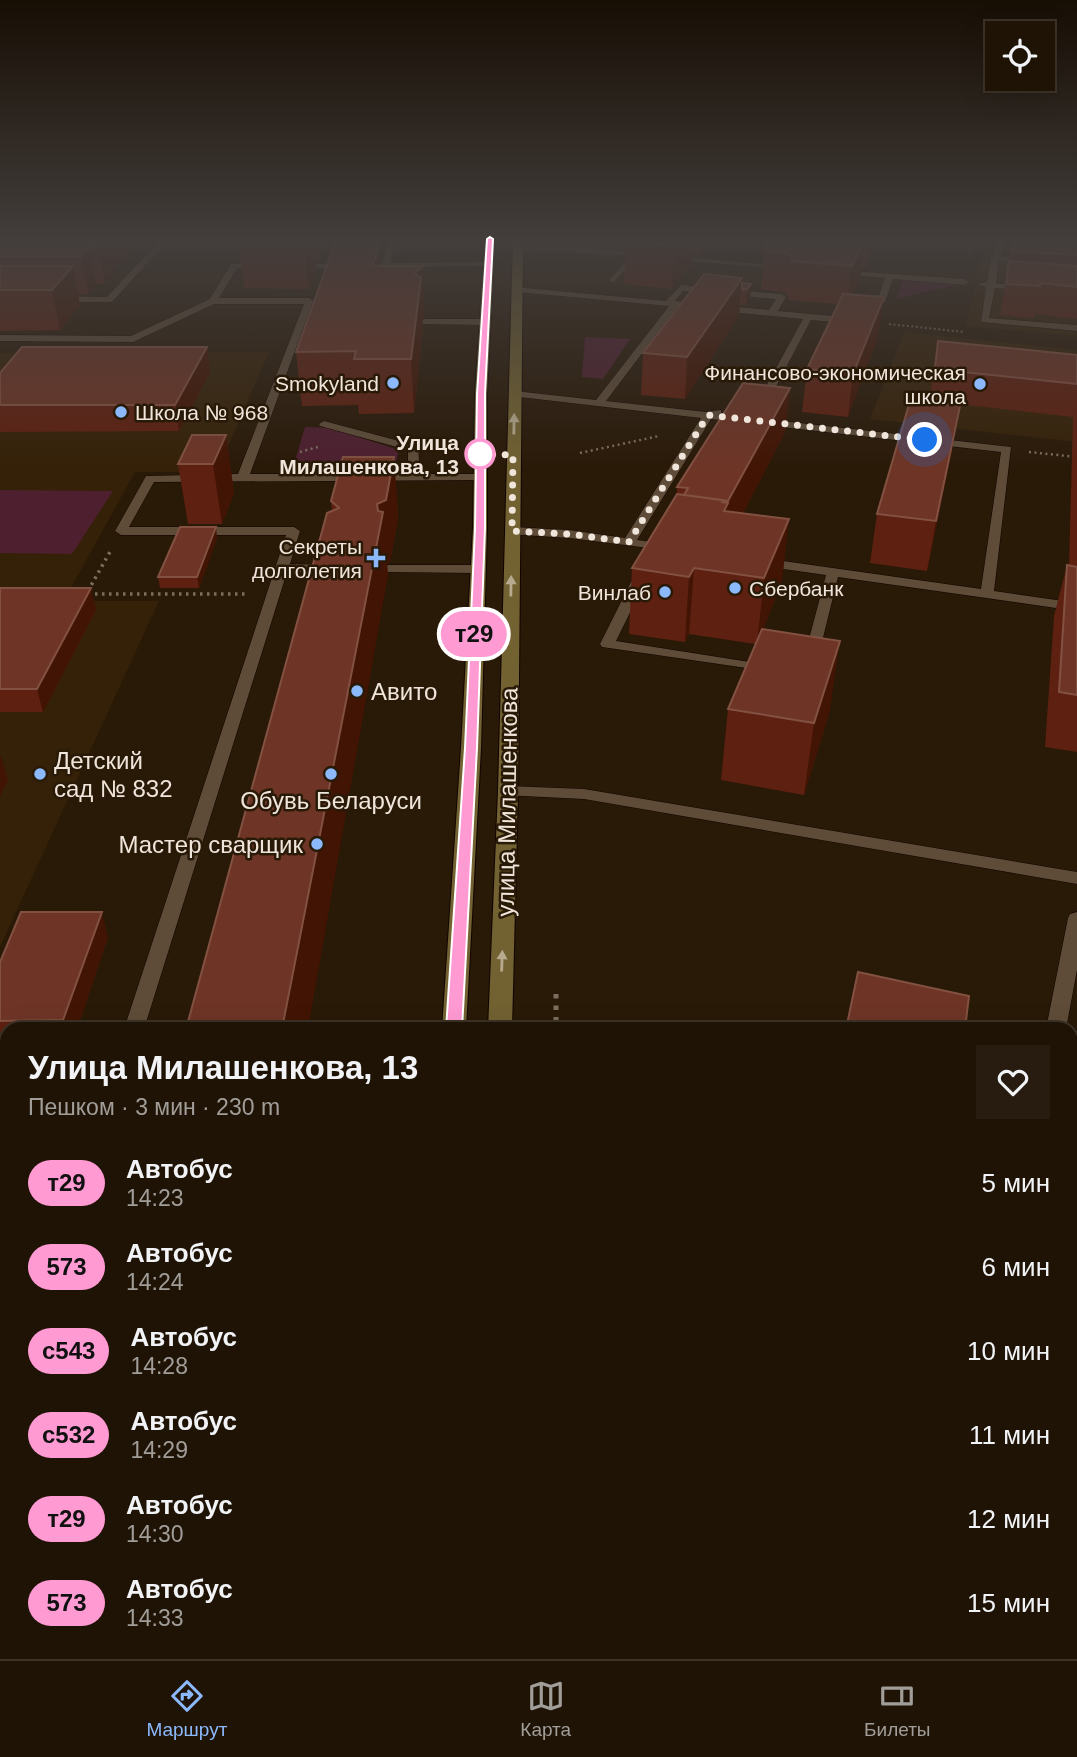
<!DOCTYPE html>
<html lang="ru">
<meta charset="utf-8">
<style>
:root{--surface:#1f1305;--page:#271c0f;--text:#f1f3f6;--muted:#a19e9a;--line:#3c3227;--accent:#8bb9fc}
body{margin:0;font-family:Helvetica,sans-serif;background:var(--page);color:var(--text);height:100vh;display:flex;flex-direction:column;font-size:26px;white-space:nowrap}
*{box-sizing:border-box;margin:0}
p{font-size:23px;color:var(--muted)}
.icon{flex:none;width:38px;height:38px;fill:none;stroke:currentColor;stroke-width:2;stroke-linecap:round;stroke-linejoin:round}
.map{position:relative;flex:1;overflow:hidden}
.panel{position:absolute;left:0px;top:1022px;width:1078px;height:637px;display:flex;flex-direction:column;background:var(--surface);border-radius:21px 21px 0 0;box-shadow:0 7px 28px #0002,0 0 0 2px var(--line)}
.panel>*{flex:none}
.badge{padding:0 14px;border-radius:23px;font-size:24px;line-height:46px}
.fabs{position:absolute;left:985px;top:21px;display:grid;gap:14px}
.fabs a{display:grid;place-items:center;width:70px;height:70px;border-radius:0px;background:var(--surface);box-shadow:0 7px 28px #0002,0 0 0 2px var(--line);font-size:35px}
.you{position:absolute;width:35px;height:35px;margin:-18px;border:5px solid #fff;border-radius:50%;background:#1a73e8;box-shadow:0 0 0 10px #1a73e833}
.map>.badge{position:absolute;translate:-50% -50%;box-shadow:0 0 0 4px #fff}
.round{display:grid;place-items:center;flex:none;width:74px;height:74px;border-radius:0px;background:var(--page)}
.headline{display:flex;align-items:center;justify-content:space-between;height:119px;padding:0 28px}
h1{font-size:33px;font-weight:700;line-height:52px}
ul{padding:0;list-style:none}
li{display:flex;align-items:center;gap:21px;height:84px;padding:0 28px}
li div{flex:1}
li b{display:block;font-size:26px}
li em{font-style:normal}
li .badge{min-width:77px;font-weight:700;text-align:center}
.dock{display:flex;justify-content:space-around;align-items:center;height:98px;border-top:2px solid var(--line);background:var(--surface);font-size:19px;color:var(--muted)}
.dock a{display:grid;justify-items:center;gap:4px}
.dock .selected{color:var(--accent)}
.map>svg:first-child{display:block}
</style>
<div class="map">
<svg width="1077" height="1659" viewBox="0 0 1077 1659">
<rect width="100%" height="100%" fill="#291907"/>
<!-- built -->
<path fill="#352107" d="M986,239L1077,241V336L966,326Z
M904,332L1077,350V442L870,419Z
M269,352L217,472H135L71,588H0V353Z
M0,601H159L0,947Z"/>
<!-- green -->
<path fill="#4e1f2f" d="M904,278L964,283L896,299Z
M585,337L630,339L603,379L582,377Z
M305,427L330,428L399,450L393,473L291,474Z
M0,490L113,491L72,554L0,553Z"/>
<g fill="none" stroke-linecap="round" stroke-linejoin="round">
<!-- service casing -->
<g stroke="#110400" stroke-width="1">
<path id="service" d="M161,239H169L112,302H55L51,299L55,296L107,297Z
M387,239H395L391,263L488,262L492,264L488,266L292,268L288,266L292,264L383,263Z
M1000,239H1008L1000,256L1077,263V267L999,261L996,283L1031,288L1027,291L995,288L989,318L1077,325V331L981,322L986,287L976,284L987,282L991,258Z
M518,245L579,247L791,267L787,269L638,257L613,283L609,280L630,256L515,249Z
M231,264H264L268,266L264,268H237L219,298H309L313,301L250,474H408V450L320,426L319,424L324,421L418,446L420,474H480L486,477L480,480L154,482L129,527H294L300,531L290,564L335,565L342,569L335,573L287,572L144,1029H124L286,535H121L115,531L146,476L238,474L304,304H214L133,342L0,341V335L131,336L210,299Z
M836,270L965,279L969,282L965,285L893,279L885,302L881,305L877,302L885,278L839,274Z
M681,285L782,294L786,297L778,311L855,318L860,321L855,324L811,320L772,394L753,401L748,398L764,390L803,319L677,307L606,401L706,412L721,410V414L1011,447L994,591L1077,603V611L838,577L818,658L811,662L804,658L826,575L762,566L755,562L762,558L981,589L1001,452L711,419L637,540L673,545V551L569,538L508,534V528L512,527L569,530L625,538L701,418L511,396V392L515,391L596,400L669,306L517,292L514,287L666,301ZM683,291L776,299L769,310L675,301Z
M424,319H485L490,322L485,325L421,324L419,322Z
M389,565H476L483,569L476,573L384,572V566Z
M642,570L649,574L616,641L769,665L774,666L776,669L774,672L602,647L600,644L635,574Z
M508,786L584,789L1077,872V884L584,799L502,795L500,791L502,787Z
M1077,912V970L1066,1029H1046L1068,918L1070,914Z
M0,1356H7V1380H0Z
M613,1652H659L662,1659H616Z"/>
</g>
<!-- secondary casing -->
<g stroke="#110400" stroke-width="2">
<path id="secondary" d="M485,239H495L487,394V528L481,748L466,1029H442L461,748L473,528L475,394Z
M513,239H523L518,791L512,1029H488L498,791Z
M353,1652H391L390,1659H352Z
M464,1652H502V1659H464Z"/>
</g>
<!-- path-far4 -->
<path stroke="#7c6e5e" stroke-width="2" stroke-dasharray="2 2.5" stroke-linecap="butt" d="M969,252L972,239
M889,324L964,332"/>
<!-- path-far3 -->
<path stroke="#7c6e5e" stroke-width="2.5" stroke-dasharray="2 3.5" stroke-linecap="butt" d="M300,452L318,447
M1029,452L1077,457
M580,453L659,436"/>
<!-- path-far2 -->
<path stroke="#7c6e5e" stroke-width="3.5" stroke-dasharray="2.5 4.5" stroke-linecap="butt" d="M88,591L111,550
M88,594H248"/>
<!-- path-far1 -->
<path stroke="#7c6e5e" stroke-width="5" stroke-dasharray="4.5 7" stroke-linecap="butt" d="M556,994V1029"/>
<!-- path -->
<path stroke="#7c6e5e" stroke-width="7" stroke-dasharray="5 9" stroke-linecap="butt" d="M0,1301H7"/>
<!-- service -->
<use href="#service" fill="#5e4c38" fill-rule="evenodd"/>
<!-- secondary -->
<use href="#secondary" fill="#726232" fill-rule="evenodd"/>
</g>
<!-- wall -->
<path fill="#5e2010" d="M0,239L132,247L105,284H96L88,294H78L80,305L60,330L0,331Z
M329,239L320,260H315L316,270L308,289L244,288L238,242Z
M629,239H713L700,255L693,254L692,263L672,289L624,284L626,242Z
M771,239H878L865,268H862L860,278L853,294L878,336L848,417L802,412L807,369L838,304L788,300V296L784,292L761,289L764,251Z
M1012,239H1077V319L1034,314V318L1000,315Z
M379,243L380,266L425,314L423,316V327L414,413L359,414L358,405L302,406L296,352Z
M742,283L751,284L750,299L746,305H740L739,315L685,399L641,395L643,353Z
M938,341L1077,355V752L1045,747L1054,616L1067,565H1069L1073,417L930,401L933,372Z
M207,347L210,372L179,431L0,432V373Z
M790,388L785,432L743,513L782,582L763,629L830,710L804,795L721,780L728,709L755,644L689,634L685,642L629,634L632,568L677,495V487Z
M226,435L234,493L222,524H188L178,464Z
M952,450L927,571L870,563L877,514Z
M394,457L398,517L390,562L387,564L388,575L332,511L331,501Z
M217,538L199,588H160L158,577Z
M0,588L96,610L43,712H0Z
M108,937L77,1029H7V1047H0V962Z
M0,1093H7V1249H0Z
M997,1652H1071L1077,1659H996Z"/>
<!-- shaded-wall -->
<path fill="#421403" d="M104,239H140L132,247L105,284L98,247Z
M305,239H313L316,270L308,289L304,242Z
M322,239H329L320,260L319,246Z
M681,239H694L692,263L672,289L674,246Z
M701,239H713L700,255Z
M869,239H878L865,268Z
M865,241L860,278L847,305L852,266Z
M379,243L382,289L373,266Z
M89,247L96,284L88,294L81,256Z
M73,266L80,305L60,330L52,290Z
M423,266L425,314L423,316V327L414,413L411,359L414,273Z
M742,278L739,315L685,399L687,357Z
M751,284L750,299L746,305L747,289Z
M884,297L878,336L848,417L853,374Z
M207,347L210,372L179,431L175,405Z
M790,388L785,432L724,549L723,565L719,573L724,511L728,501Z
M960,406L952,450L927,571L936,521Z
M226,435L234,493L222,524L213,464Z
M394,457L398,517L390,562L387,564L388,575L308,1029H282L377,504Z
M789,519L782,582L757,644L764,578Z
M216,527L217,538L199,588L197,577Z
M694,568L689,634L685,642L689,577Z
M91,588L96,610L43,712L37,689Z
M840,641L830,710L804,795L814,723Z
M1,756L8,780L0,796V759Z
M102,912L108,937L77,1029H66L63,1020Z
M108,1652H116L114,1659H106Z"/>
<!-- building -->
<path fill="#6e3526" stroke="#825142" stroke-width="2" d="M0,239H104L98,247H89L81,256H0Z
M240,239H305L304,242H238Z
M313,239H322L319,246H314Z
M629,239H681L674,246L626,242Z
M771,239H844L865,241L852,266L792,261L793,258L788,253L764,251Z
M1013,239H1060L1077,240V255L1011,251Z
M335,243H379L373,266H423L414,273L421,278L411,359H354L356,351L296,352Z
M1009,261L1077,266V287L1040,283V286L1006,284Z
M0,266H73L52,290H0Z
M704,274L742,278L687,357L643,353Z
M742,283L751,284L747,289H742Z
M843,294L884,297L853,374L807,369Z
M938,341L1077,355V384L935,369Z
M22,347H207L175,405H0V373Z
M743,383L790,388L728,501L684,495L688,488L677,487Z
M910,401L960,406L936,521L877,514Z
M192,435H226L213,464H178Z
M343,457H394L386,500L377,504L378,511L383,512L282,1029H186L327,513L339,508L331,501Z
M677,494L723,500L722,502L728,503L724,511L789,519L764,578L694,568L689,577L632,568Z
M180,527H216L197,577H158Z
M1067,565L1077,567V695L1059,692Z
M0,588H91L37,689H0Z
M762,629L840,641L814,723L728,709Z
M21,912H102L63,1020L0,1021V962Z
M858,972L969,996L965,1029H846Z
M0,1093H7V1168H0Z
M1071,1541L1077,1543V1659H1025L1026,1652H1071Z
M7,1580V1652H108L106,1659H0V1602Z"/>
<!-- one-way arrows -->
<defs><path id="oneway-solid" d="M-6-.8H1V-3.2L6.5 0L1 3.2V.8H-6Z" transform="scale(1.75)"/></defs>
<g fill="#b7aa8e">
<use href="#oneway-solid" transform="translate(514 424) rotate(-89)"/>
<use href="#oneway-solid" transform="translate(511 586) rotate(-89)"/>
<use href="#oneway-solid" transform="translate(502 961) rotate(-88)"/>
</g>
<!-- sky -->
<linearGradient id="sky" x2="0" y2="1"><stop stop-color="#170e04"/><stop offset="0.51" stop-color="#433e3c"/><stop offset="1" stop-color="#433e3c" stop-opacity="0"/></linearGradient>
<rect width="1077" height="471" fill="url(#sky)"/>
<!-- line -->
<path fill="#ff9ad2" stroke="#fff" stroke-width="2" d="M490,237L493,239L485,394V528L477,748L462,1029L454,1035L446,1029L465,748L475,528L477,394L487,239Z"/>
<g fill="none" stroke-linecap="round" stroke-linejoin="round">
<!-- walk -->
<path stroke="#f0e5da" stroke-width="7" stroke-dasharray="0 12.6" d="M480,454L513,455L512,531L569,534L629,542L708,415L925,440"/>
</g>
<!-- markers -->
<g fill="#8bb9fc" stroke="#291907" stroke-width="2.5">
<circle cx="393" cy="383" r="7"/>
<circle cx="980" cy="384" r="7"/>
<circle cx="121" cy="412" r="7"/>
<path d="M372.5 547.5h7v7h7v7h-7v7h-7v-7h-7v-7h7z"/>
<circle cx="735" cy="588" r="7"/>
<circle cx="665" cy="592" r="7"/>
<circle cx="357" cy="691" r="7"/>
<circle cx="40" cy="774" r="7"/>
<circle cx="331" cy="774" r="7"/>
<circle cx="317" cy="844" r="7"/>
</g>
<circle fill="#fff" stroke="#ff9ad2" stroke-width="3.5" cx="480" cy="454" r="14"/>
<g text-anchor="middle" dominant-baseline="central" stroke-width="5" stroke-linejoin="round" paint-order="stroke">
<!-- far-poi labels -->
<g font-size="21" fill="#f0e5da" stroke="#291907" text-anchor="end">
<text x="966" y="372">Финансово-экономическая<tspan x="966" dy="24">школа</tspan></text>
<text x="379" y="383">Smokyland</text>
<text x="135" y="412" text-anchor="start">Школа № 968</text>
<text x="362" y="546">Секреты<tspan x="362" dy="24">долголетия</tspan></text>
<text x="749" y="588" text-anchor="start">Сбербанк</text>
<text x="651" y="592">Винлаб</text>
</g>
<!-- far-stop labels -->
<g font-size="21" font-weight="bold" fill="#f0e5da" stroke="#291907" text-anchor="end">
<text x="459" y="442">Улица<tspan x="459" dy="24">Милашенкова, 13</tspan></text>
</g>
<!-- poi labels -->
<g font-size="24" fill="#f0e5da" stroke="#291907" text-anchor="start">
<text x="371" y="691">Авито</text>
<text x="54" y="760">Детский<tspan x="54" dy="28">сад № 832</tspan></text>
<text x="331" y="800" text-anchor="middle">Обувь Беларуси</text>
<text x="303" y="844" text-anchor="end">Мастер сварщик</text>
</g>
<!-- street labels -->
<g font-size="24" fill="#f0e5da" stroke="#291907">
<text transform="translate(507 802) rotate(-89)">улица Милашенкова</text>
</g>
</g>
</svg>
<div class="fabs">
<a><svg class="icon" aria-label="locate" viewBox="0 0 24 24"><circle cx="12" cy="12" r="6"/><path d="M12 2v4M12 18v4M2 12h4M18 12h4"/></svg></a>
</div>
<div class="you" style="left:925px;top:440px"></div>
<b class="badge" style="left:474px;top:634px;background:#ff9ad2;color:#111">т29</b>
<section class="panel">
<div class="headline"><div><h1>Улица Милашенкова, 13</h1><p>Пешком · 3 мин · 230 m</p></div><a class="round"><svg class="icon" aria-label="heart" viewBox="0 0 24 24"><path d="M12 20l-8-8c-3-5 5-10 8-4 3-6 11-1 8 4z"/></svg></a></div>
<ul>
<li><span class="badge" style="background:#ff9ad2;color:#111">т29</span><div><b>Автобус</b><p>14:23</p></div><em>5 мин</em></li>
<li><span class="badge" style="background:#ff9ad2;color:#111">573</span><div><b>Автобус</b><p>14:24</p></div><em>6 мин</em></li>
<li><span class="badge" style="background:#ff9ad2;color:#111">с543</span><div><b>Автобус</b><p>14:28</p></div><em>10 мин</em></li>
<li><span class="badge" style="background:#ff9ad2;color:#111">с532</span><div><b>Автобус</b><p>14:29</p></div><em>11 мин</em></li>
<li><span class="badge" style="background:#ff9ad2;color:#111">т29</span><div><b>Автобус</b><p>14:30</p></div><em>12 мин</em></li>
<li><span class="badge" style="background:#ff9ad2;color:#111">573</span><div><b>Автобус</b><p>14:33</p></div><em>15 мин</em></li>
</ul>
</section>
</div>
<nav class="dock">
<a class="selected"><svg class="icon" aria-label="directions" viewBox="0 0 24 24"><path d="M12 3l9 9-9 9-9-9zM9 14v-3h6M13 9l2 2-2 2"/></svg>Маршрут</a>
<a><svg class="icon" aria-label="map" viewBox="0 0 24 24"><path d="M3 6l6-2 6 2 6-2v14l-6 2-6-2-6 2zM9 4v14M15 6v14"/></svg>Карта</a>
<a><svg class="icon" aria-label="tickets" viewBox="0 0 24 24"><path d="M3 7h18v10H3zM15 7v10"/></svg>Билеты</a>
</nav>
